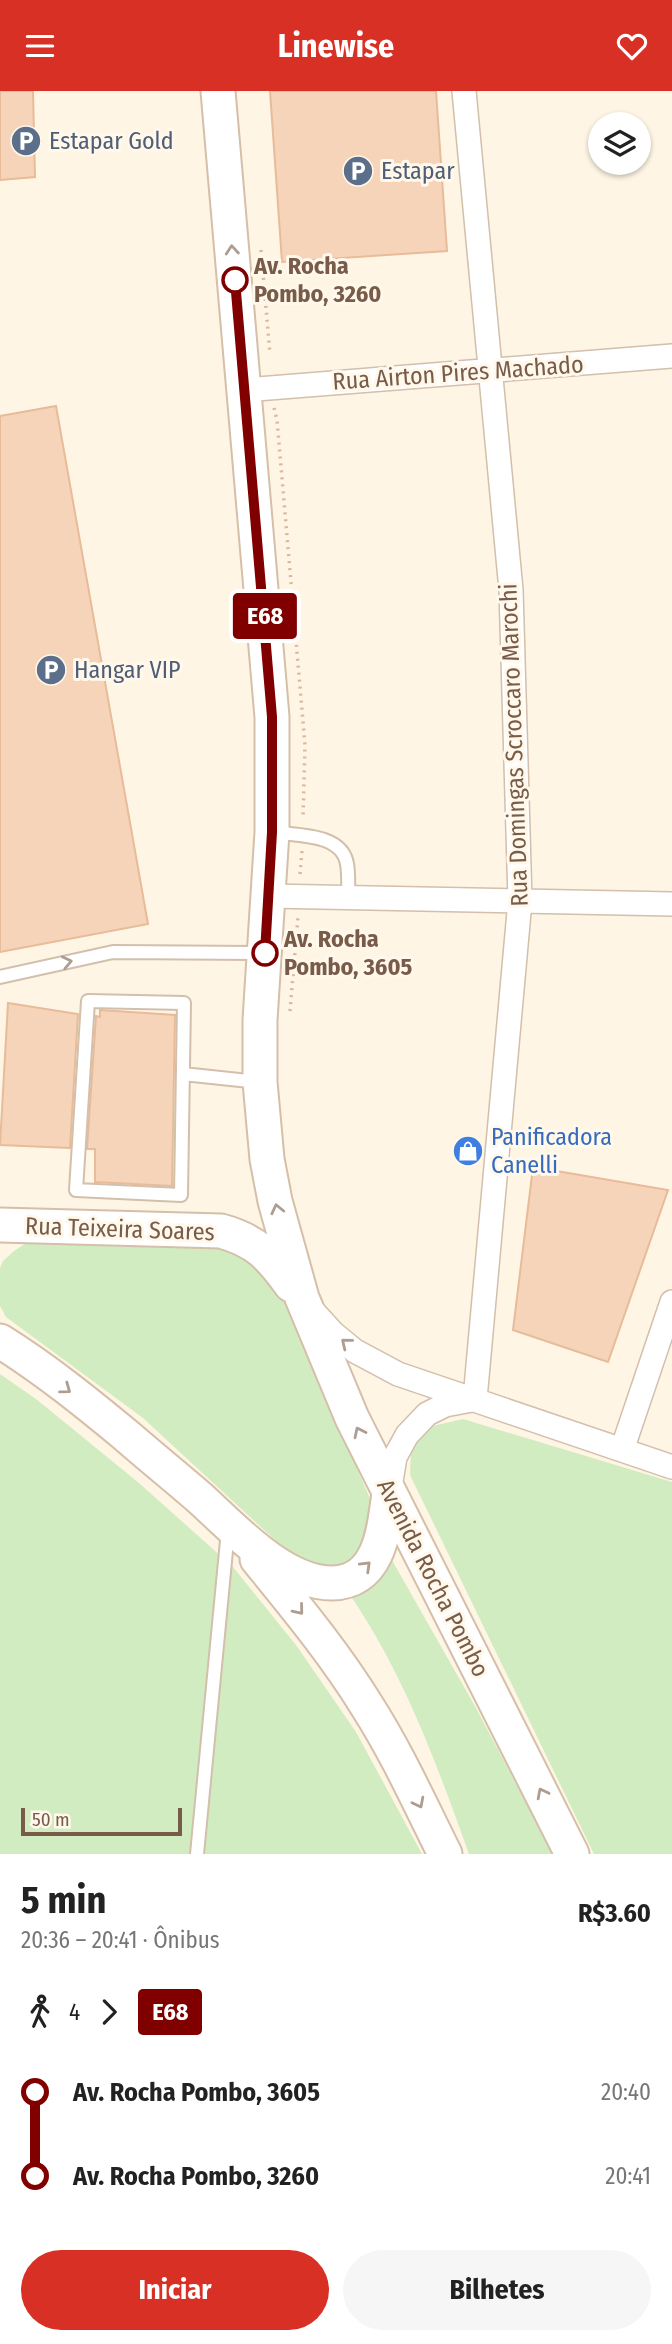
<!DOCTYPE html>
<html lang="pt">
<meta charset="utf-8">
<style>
:root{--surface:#fff;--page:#f6f6f6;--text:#222;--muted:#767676;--accent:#d93025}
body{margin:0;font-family:"Fira Sans Condensed",sans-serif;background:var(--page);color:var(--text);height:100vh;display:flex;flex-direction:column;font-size:26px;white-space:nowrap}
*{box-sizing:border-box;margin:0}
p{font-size:23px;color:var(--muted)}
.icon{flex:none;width:38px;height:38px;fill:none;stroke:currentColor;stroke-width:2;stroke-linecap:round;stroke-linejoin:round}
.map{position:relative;height:1763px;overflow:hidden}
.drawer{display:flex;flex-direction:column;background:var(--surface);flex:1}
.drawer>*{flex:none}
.badge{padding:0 14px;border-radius:5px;font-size:24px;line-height:46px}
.fabs{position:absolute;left:588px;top:21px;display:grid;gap:14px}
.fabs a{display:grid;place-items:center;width:63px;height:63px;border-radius:50%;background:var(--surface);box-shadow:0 2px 5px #0004;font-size:35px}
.scale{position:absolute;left:21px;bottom:18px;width:161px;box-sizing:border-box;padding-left:7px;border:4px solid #785b48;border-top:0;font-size:19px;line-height:24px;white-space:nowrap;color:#785b48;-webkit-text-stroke:5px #fff8eb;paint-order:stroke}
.map>.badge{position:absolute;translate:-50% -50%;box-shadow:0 0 0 4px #fff}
.legs{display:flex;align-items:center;gap:10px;height:77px;padding:0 21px;font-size:23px}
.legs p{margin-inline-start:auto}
.overview{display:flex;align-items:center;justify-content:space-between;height:119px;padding:0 21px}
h1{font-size:38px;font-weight:700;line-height:52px}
.button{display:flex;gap:14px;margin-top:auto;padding:14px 21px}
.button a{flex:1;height:80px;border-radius:42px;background:var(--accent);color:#fff;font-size:28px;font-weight:700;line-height:80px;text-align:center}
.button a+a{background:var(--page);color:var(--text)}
ul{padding:0 21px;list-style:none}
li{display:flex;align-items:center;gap:24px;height:84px;font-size:26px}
li i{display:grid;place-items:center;width:10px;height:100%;margin:0 9px;background:currentColor}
li i::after{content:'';width:18px;height:18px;margin:-9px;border:5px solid;border-radius:50%;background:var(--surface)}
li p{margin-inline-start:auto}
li:first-child i{background:linear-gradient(#0000 50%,currentColor 0)}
li:last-child i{background:linear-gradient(currentColor 50%,#0000 0)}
header{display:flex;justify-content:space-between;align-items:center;height:91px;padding:0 21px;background:var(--accent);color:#fff;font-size:32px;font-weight:700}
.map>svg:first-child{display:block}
</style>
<header><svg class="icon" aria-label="menu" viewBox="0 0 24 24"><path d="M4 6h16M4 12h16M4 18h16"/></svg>Linewise<svg class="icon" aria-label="heart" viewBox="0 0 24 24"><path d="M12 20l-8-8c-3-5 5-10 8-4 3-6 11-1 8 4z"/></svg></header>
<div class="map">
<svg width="672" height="1763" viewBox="0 0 672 1763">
<rect width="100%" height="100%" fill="#fef5e4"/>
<!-- green -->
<path fill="#d1ecc1" d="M226,1146L282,1202L374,1417L358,1469L327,1479L289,1462L143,1327L6,1226L0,1215V1177L3,1170L14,1160L29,1150Z
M0,1283L36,1308L139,1392L233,1476L296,1554L356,1641L422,1763H0Z
M463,1328L672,1391V1763H594L410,1384L411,1361L428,1336Z
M389,1464L476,1617L553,1763H469C436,1671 402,1577 345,1497Z"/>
<!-- building -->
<path fill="#f5d4ba" stroke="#e8bb99" stroke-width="2" d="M0,0H33L35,86L0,89Z
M270,0H436L447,160L282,171Z
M56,315L148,833L0,861V325Z
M8,912L78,923L70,1057L0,1054Z
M100,919L175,924L172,1095L95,1091V1058H87L96,925L100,926Z
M533,1076L668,1099L608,1271L513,1239Z"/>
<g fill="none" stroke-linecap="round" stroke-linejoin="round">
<!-- service casing -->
<g stroke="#d2bfac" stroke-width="16">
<path id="service" d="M272,741C297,745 342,742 347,773C349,784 348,796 348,807
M0,886L113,861L263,862
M88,910L184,912L181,1104L76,1099Z
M183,983L259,991
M197,1763L228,1439"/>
</g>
<!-- minor casing -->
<g stroke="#d2bfac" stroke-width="26">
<path id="minor" d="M464,0L511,499L520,810L475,1308
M245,299L672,265
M269,805L672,813
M313,1220L333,1242L355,1260L398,1283L672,1376
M622,1359L672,1211
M389,1402L395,1366L407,1344L427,1323L445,1314L472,1309"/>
</g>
<!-- secondary casing -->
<g stroke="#d5bfa9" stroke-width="37">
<path id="secondary" d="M218,0L272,626V741L260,929V991L267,1068L275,1110L302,1207L352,1327L572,1763
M0,1134L221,1140C257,1150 270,1165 291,1194
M0,1250C45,1278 87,1312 128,1346C152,1367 177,1387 201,1408C234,1438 284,1493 333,1492C381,1490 384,1437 389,1402
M257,1468C296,1516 335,1563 367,1615C397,1662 420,1713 445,1763"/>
</g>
<!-- path -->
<path stroke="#dab79d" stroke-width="3.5" stroke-dasharray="2 5" stroke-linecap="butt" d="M261,159L270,263
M274,317L277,329L305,654L303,728
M300,783L302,760
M290,920L298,826"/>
<!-- service -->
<use href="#service" stroke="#fff" stroke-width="12"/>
<!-- minor -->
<use href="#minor" stroke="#fff" stroke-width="23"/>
<!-- secondary -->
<use href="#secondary" stroke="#fff" stroke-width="33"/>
</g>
<!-- one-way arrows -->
<defs><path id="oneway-chevron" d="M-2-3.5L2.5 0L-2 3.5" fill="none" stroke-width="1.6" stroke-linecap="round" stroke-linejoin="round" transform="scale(1.75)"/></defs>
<g stroke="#ae9d91">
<use href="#oneway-chevron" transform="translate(232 159) rotate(-95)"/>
<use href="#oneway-chevron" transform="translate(67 871) rotate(-12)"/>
<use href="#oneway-chevron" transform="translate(277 1118) rotate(-103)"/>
<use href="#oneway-chevron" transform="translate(346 1252) rotate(-141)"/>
<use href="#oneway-chevron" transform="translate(66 1298) rotate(36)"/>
<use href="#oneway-chevron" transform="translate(359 1341) rotate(-116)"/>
<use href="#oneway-chevron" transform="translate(366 1475) rotate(-44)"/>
<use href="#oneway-chevron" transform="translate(299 1519) rotate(51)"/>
<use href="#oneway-chevron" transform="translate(542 1702) rotate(-117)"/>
<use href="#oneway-chevron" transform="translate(419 1712) rotate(63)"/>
</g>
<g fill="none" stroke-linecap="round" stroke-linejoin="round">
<!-- line-1 casing -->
<g stroke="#fff" stroke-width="16">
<path id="line-1" d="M235,189L272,626V741L265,862"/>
</g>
<!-- line-1 -->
<use href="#line-1" stroke="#800000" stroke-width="10"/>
</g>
<!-- icons -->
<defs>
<g id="parking-disc" transform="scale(1.575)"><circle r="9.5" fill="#5c6f8a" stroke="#fff8eb"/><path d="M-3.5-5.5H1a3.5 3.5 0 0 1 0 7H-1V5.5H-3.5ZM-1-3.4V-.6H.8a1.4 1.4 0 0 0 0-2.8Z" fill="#fff"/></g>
<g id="shop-disc" transform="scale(1.575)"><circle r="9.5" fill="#3f7fe0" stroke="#fff8eb"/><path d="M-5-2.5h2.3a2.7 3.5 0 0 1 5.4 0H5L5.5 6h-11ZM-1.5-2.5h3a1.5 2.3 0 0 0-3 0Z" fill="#fff"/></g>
</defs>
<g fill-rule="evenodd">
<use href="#parking-disc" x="26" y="50"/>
<use href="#parking-disc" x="358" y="80"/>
<use href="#parking-disc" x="51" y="579"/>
<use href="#shop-disc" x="468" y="1060"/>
</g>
<!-- markers -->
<g fill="#fff" stroke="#800000" stroke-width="3.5">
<circle cx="235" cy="189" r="12"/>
<circle cx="265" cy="862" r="12"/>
</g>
<g text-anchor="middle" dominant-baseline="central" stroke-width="6" stroke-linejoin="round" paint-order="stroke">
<!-- service labels -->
<g font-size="24" fill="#4e5e75" stroke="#fff8eb" text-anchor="start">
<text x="49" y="50">Estapar Gold</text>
<text x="381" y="80">Estapar</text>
<text x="74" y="579">Hangar VIP</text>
</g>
<!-- stop labels -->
<g font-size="24" font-weight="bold" fill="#785b48" stroke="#fff8eb" text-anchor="start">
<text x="254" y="175">Av. Rocha<tspan x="254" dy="28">Pombo, 3260</tspan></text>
<text x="284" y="848">Av. Rocha<tspan x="284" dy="28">Pombo, 3605</tspan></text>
</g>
<!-- street labels -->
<g font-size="24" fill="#785b48" stroke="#fff8eb">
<text transform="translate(458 282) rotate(-4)">Rua Airton Pires Machado</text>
<text transform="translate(514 654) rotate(-92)">Rua Domingas Scroccaro Marochi</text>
<text transform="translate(120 1138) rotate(2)">Rua Teixeira Soares</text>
<text transform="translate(433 1487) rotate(63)">Avenida Rocha Pombo</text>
</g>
<!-- shop labels -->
<g font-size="24" fill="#366cbe" stroke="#fff8eb" text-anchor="start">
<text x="491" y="1046">Panificadora<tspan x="491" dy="28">Canelli</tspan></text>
</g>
</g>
</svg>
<div class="fabs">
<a><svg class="icon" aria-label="layers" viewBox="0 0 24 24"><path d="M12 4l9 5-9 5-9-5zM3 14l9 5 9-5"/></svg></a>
</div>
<div class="scale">50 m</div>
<b class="badge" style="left:265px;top:525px;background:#800000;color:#fff">E68</b>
</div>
<section class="drawer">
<div class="overview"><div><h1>5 min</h1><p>20:36 – 20:41 · Ônibus</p></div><b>R$3.60</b></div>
<div class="legs"><svg class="icon" aria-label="walk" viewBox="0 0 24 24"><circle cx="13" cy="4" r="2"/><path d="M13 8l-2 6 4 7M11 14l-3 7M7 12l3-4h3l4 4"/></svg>4<svg class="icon" aria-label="forward" viewBox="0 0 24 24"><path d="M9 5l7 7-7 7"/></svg><b class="badge" style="background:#800000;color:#fff">E68</b></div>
<ul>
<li><i style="color:#800000"></i><b>Av. Rocha Pombo, 3605</b><p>20:40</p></li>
<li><i style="color:#800000"></i><b>Av. Rocha Pombo, 3260</b><p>20:41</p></li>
</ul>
<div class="button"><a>Iniciar</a><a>Bilhetes</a></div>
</section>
